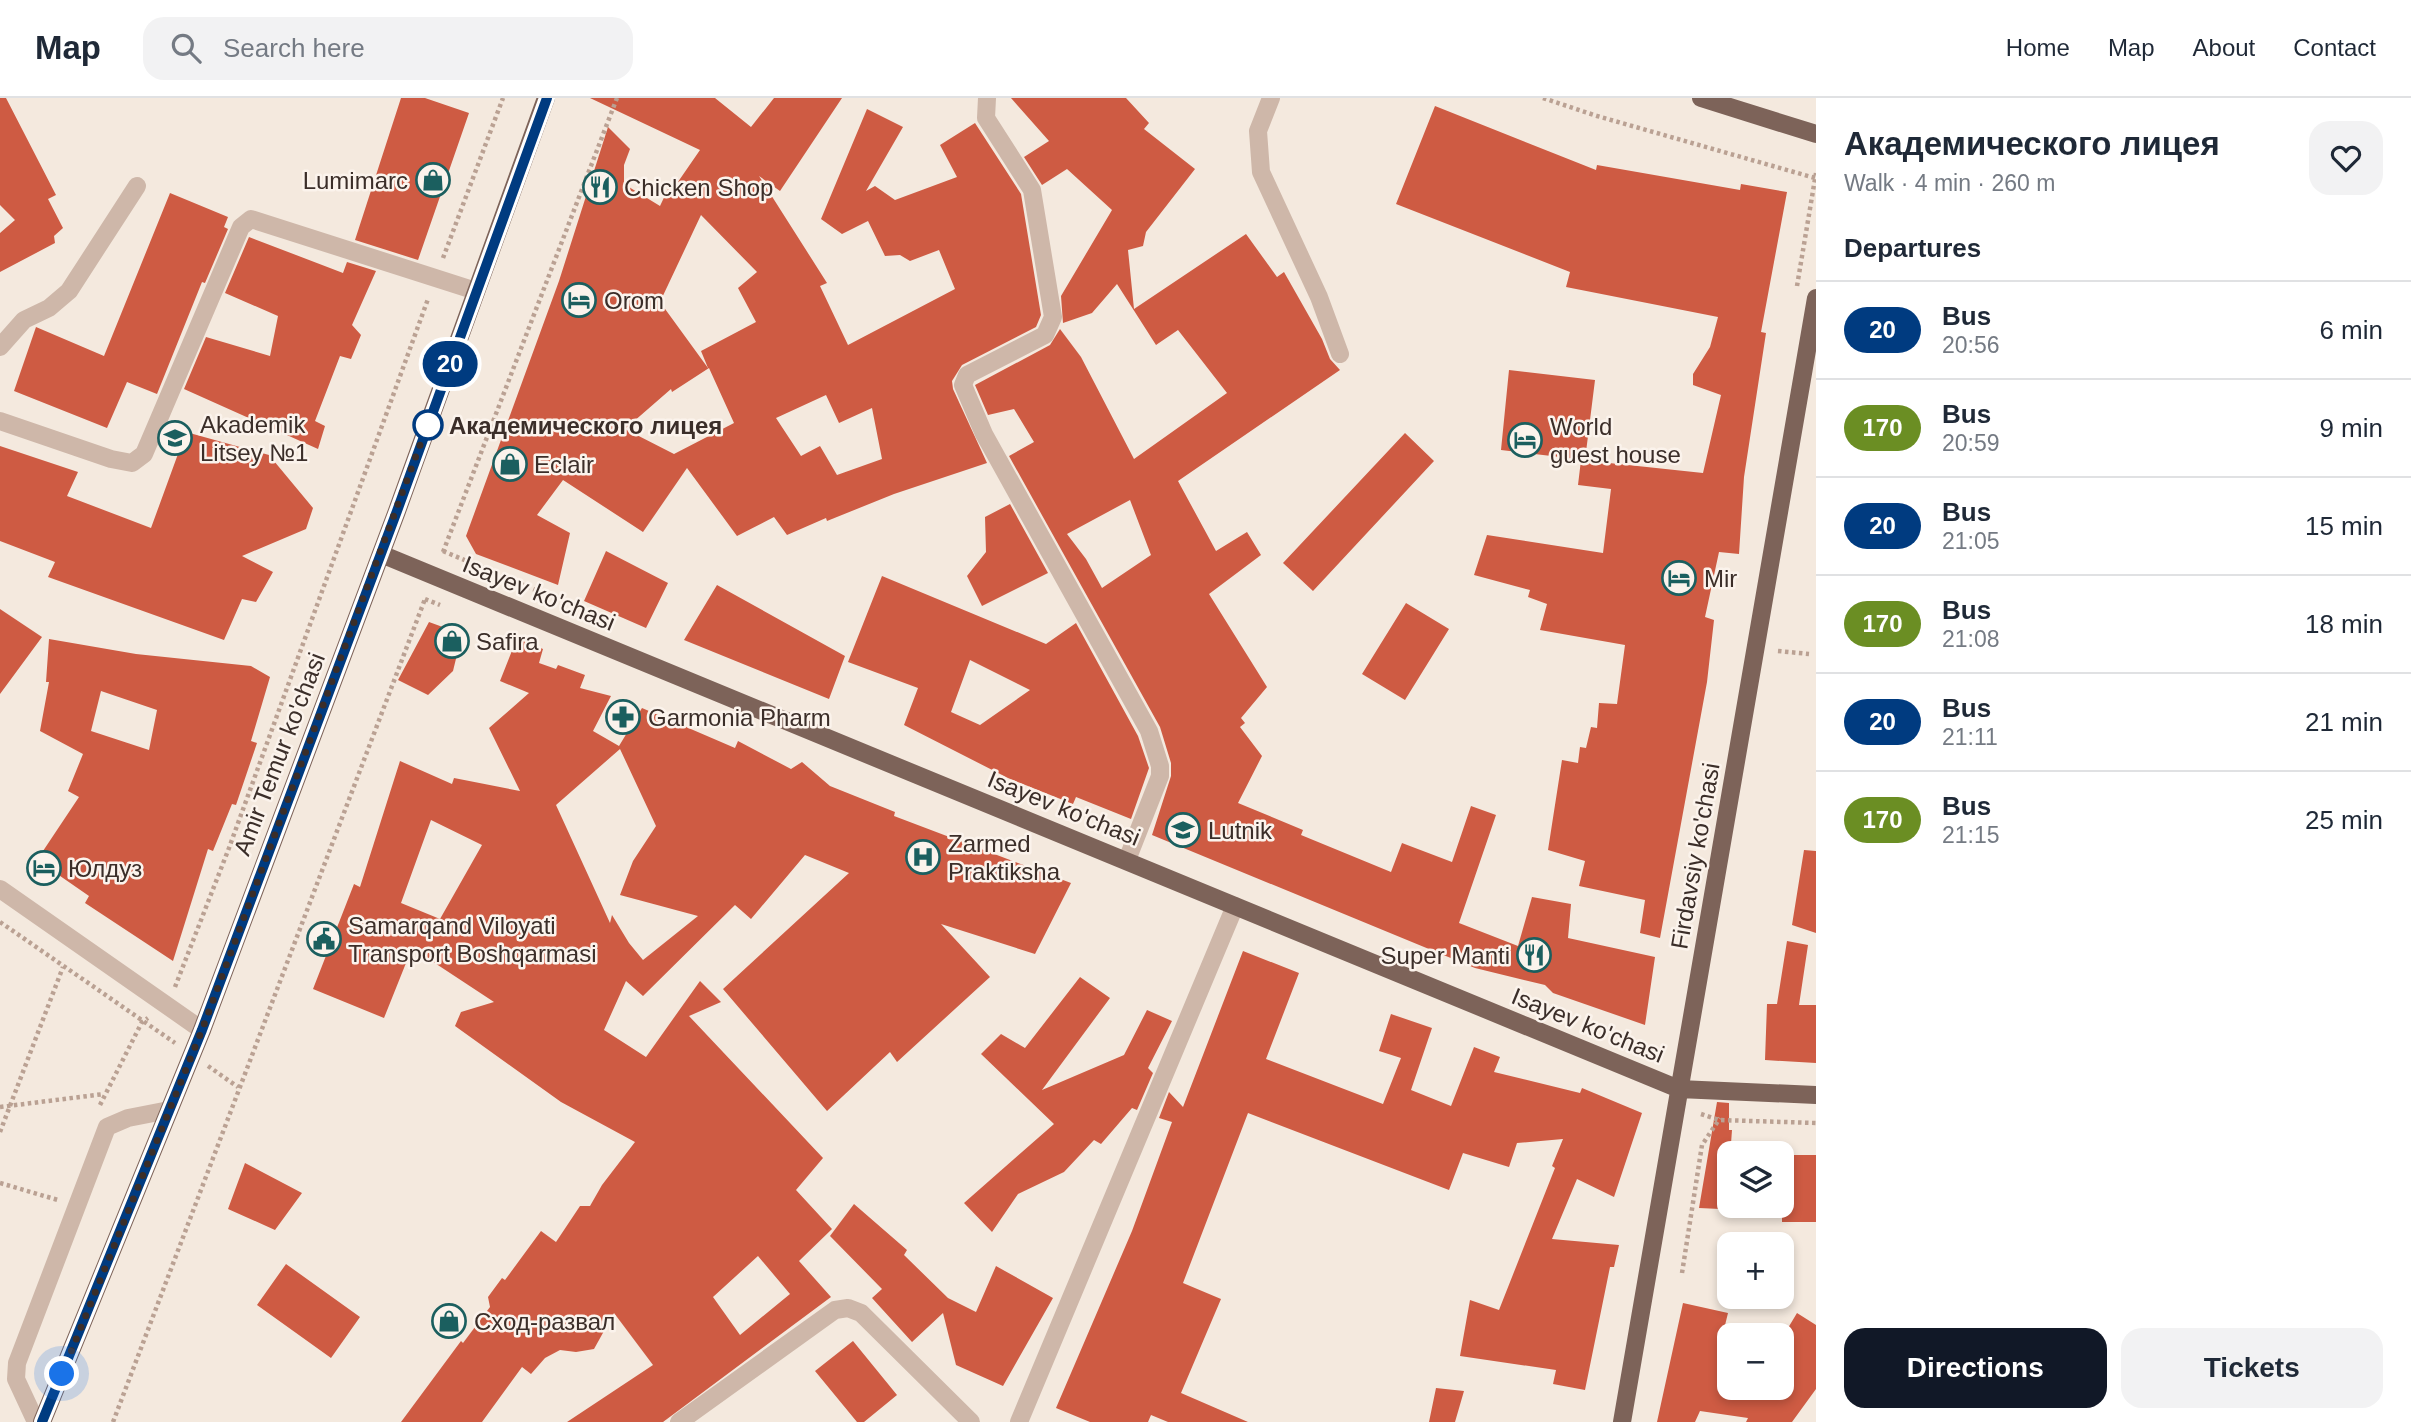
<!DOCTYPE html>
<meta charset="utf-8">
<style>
:root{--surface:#fff;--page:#f2f2f3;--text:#1f2937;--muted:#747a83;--line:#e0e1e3;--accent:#111827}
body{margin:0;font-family:Helvetica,sans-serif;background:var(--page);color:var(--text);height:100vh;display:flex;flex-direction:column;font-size:26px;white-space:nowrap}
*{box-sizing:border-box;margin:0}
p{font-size:23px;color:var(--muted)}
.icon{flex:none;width:38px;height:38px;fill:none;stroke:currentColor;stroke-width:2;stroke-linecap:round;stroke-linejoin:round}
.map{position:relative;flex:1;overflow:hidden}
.sheet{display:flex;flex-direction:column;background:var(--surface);width:595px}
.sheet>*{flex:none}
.badge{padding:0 14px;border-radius:23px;font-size:24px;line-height:46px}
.controls{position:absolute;left:1717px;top:1043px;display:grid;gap:14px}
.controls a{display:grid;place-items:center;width:77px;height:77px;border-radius:14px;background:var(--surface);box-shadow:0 4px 10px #0003;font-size:35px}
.you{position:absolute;width:35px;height:35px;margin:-18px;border:5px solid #fff;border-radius:50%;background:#1a73e8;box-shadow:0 0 0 10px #1a73e833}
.map>.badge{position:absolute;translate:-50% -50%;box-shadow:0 0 0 4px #fff}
h2{padding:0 28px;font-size:26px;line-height:63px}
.round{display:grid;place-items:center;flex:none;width:74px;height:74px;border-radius:21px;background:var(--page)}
.overview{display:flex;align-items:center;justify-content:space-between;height:119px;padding:0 28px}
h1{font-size:33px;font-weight:800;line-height:52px}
.cta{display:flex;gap:14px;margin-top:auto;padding:14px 28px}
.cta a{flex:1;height:80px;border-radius:21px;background:var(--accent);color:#fff;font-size:28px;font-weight:800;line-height:80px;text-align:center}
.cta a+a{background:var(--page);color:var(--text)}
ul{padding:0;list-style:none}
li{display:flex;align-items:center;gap:21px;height:98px;padding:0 28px;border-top:2px solid var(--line)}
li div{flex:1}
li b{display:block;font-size:26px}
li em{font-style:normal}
li .badge{min-width:77px;font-weight:700;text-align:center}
header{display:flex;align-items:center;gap:42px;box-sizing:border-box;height:98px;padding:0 35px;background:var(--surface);border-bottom:2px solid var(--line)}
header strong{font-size:33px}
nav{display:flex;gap:38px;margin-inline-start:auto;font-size:24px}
.search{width:490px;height:63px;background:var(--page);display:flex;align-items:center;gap:18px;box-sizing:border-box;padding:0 24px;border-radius:21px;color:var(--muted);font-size:26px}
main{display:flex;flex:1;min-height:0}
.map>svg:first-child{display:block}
</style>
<header>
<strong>Map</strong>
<div class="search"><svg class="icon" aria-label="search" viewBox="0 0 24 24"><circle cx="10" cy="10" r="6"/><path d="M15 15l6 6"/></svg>Search here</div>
<nav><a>Home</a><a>Map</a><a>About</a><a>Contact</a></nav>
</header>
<main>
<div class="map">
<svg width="1816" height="1324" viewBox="0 0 1816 1324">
<rect width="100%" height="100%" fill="#f4e9de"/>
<!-- building -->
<path fill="#ce5b43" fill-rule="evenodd" d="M0,0H6L56,97L48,101L63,130L54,138L55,145L0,174V135L15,122L0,107Z
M401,0H425L469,15L418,162L355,142Z
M590,0H715L751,29L774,0H842L780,93L759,78L827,185L820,188L848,247L955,191L939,152L910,163L900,157L885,158L868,123L842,136L821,121L867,11L903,29L866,93L875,88L895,102L957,79L940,47L975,25L1021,96L1041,217L1036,229L962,267L952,283L953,291L987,365L894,396L827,423L826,420L787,437L774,419L737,438L687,370L643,434L563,382L537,417L570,435L558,487L476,456L466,438L559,183L608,29L630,51L624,67V86L660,108L668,91L671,94L700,52ZM701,117L757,174L738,190L756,224L701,253L708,270L660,204ZM709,270L734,325L674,356L625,331L671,291L672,294ZM826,297L839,325L872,310L882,361L837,377L820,348L801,358L776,320Z
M1011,0H1126L1149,25L1144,31L1195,71L1146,134L1143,148L1128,152L1134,211L1246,136L1277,179L1284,174L1322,241L1330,261L1340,272L1178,383L1216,453L1247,434L1261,457L1209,496L1267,589L1241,620L1245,625L1240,629L1262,658L1238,705L1303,732L1301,737L1391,774L1402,745L1452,764L1471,708L1496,717L1459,825L1518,848L1532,799L1571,806L1568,840L1655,859L1645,927L1553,895L1545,887L1475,870L1152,737L1171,678V665L1160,629L1009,358L1034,344L1014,311L988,317L975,287L1050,247L1060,231L1081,259L1134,361L1227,295L1178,232L1156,247L1117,186L1092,215L1063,225L1061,198L1112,112L1067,71L1042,87L1024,59L1049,43ZM1130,402L1151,457L1102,490L1086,461L1067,436Z
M1435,8L1596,72L1597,67L1740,92L1741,86L1787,94L1761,234L1766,235L1744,379L1739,456L1719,454L1705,519L1714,522L1707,584L1660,840L1640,835L1645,802L1579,788L1585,763L1548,752L1562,662L1578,665L1580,649L1586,650L1591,629L1597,630L1599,605L1617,606L1625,547L1540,532L1547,506L1528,499L1530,492L1474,477L1487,437L1603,455L1611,391L1578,387L1581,362L1703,375L1721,297L1693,287V276L1710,249L1718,219L1566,189L1570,174L1396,106Z
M170,95L228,119L224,129L228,131L205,185L202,184L157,296L127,284L107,330L14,293L36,229L104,258Z
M249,139L343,175L347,164L376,173L352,227L361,237L351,261L340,258L315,323L325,328L318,351L184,291L206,239L270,258L278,218L225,195Z
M1509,272L1595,282L1585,362L1501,352Z
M186,334L269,357L313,410L306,431L242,458L273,474L256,504L242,501L224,542L48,479L55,464L0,443V348L78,374L67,398L151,430Z
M1405,335L1434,363L1313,493L1283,465Z
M1010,406L1048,475L982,508L967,478L986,454L985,419Z
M606,453L668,485L646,530L584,503Z
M882,478L1046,546L1076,525L1138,638L1149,670L1131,721L1076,699L1073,706L1008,680L904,627L918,590L848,564ZM970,562L1030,592L980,627L951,614Z
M717,487L845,558L829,601L684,542Z
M1406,505L1449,531L1405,602L1362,576Z
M0,511L42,539L0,596Z
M429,524L462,536L453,573L428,597L398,582Z
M517,540L543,551L539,565L556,571L558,567L585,577L580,590L611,598L593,633L619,648L642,610L735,650L738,643L791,671L802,664L830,688L895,714L894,718L1071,785L1035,856L941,826L990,879L897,964L890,954L827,1013L723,891L849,775L805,757L751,821L735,807L643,898L626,883L604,932L646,959L700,883L721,904L689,918L823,1060L796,1092L832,1131L799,1163L831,1199L663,1324H567L653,1267L614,1215L594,1251L576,1254L560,1252L545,1260L531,1276L522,1269L482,1324H401L461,1243L463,1245L490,1209L488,1199L502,1180L505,1182L541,1133L556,1144L580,1108H590L602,1087L635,1044L561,1004L455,928L461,914L494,904L412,850L384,920L313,891L354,786L360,789L400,663L452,686L454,680L520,693L489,630L529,595L500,583ZM620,651L656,728L633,763L620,797L698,818L643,862L629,845L612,817L610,825L556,707ZM431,722L482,747L440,821L401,805ZM758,1158L790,1196L740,1237L713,1199Z
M49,541L136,556L251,568L270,579L251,643L257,645L236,707L232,706L213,753L208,751L173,863L85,805L89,798L37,762L79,699L68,693L83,656L40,633L49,584H46ZM101,593L157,612L149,652L91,633Z
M1804,752L1816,753V835L1792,827Z
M1787,843L1808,847L1799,907H1816V965L1765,962L1767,906H1777Z
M1243,853L1299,875L1266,961L1383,1006L1401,960L1379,953L1391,916L1432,930L1411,992L1451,1008L1474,949L1500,959L1494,974L1580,995L1582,990L1642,1015L1614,1099L1577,1081L1552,1141L1619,1147L1614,1169H1610L1585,1292L1553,1286L1556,1272L1460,1258L1470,1202L1499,1212L1555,1070L1552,1068L1563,1041L1517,1045L1509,1069L1463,1055L1449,1092L1248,1015L1183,1185L1221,1201L1181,1295L1248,1324H1168L1151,1317L1148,1324H1090L1056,1310L1132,1133L1172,1024L1159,1020L1169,994L1183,1009Z
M1080,879L1110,900L1042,992L1124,957L1147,912L1172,923L1148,970L1153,975L1137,1012L1132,1010L1101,1046L1094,1042L1064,1074L1018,1096L992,1134L964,1105L1054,1026L981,956L1001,936L1025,950Z
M1717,1004L1729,1005V1032H1732L1729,1073L1726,1074L1720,1111L1699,1110Z
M1782,1057H1816V1124H1782Z
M245,1065L302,1095L275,1132L228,1111Z
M854,1106L907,1152L904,1157L948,1200L976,1214L996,1168L1053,1200L1003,1288L956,1267L943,1215L912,1244L872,1200L882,1191L830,1138Z
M286,1166L360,1219L331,1260L257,1207Z
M1683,1205L1728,1215L1717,1260L1729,1264V1290H1782V1240L1797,1215L1816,1227V1291L1792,1324H1746L1748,1320L1700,1313L1695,1324H1657Z
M853,1243L897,1297L864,1324H857L815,1273Z
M1436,1290L1464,1293L1455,1324H1429Z"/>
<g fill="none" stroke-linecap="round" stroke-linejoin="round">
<!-- path -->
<path stroke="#baa193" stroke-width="4.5" stroke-dasharray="3.5 3.5" stroke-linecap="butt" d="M1543,0L1597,18L1815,80
M443,160L503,0
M1797,188L1816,75
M443,453L552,499
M443,454L617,0
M425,501L440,507
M1778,553L1809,556
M0,824L175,945
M175,889L229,750L428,201
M1641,948L1666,957
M208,968L238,989
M100,1007L142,924L148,920
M0,1009L104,996
M1701,1016L1719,1022L1816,1025
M0,1034L63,869
M0,1085L58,1102
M1682,1175L1702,1047L1720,1020
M113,1324L425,501"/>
<!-- minor -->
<path stroke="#ceb7a9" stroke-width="18" d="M987,0L986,20L1032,92L1053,219L1045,237L967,277L963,287L984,336L1149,633L1160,668V678L1127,762
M1271,0L1258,33L1261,74L1319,199L1340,256
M0,249L24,222L49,210L69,193L137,88
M0,323L111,361L132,365L144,356L241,129L251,121L476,193
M0,791L202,932
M36,1324L16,1281L17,1265L107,1029L128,1020L169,1012
M679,1324L835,1212L848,1210L861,1215L971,1324
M1019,1324L1235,808"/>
<!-- major -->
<path stroke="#7d6359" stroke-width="18" d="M1701,0L1816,36
M381,456L1679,991L1816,997
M42,1324L202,932L397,413L546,0
M1622,1324L1816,200"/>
</g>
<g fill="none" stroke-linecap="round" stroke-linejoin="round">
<!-- line casing -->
<g stroke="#fff" stroke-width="16">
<path id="line" d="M42,1324L202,932L397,413L547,0"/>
</g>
<!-- line -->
<use href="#line" stroke="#003b80" stroke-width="10"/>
<!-- walk -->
<path stroke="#3b2e29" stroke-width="7" stroke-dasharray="0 12.6" d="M62,1276L202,932L432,315L428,327"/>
</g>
<!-- icons -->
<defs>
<g id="shop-ring" transform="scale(1.75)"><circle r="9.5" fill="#fbf3ec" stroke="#1b5f5f" stroke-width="1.5"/><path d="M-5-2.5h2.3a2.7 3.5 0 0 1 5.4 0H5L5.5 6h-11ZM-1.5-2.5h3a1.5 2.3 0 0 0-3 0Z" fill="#1b5f5f"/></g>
<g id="restaurant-ring" transform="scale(1.75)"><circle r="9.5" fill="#fbf3ec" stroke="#1b5f5f" stroke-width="1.5"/><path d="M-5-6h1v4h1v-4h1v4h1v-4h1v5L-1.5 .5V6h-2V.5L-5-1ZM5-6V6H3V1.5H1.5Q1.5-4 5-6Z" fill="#1b5f5f"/></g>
<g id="hotel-ring" transform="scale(1.75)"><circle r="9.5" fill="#fbf3ec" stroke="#1b5f5f" stroke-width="1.5"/><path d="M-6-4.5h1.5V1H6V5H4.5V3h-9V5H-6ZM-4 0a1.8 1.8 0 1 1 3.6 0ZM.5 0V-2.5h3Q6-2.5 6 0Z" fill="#1b5f5f"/></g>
<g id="university-ring" transform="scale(1.75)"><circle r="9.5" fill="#fbf3ec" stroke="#1b5f5f" stroke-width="1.5"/><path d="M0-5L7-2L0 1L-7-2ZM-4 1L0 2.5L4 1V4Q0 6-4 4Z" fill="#1b5f5f"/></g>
<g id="pharmacy-ring" transform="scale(1.75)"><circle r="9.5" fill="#fbf3ec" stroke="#1b5f5f" stroke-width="1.5"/><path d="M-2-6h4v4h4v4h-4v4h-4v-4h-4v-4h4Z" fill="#1b5f5f"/></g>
<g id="school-ring" transform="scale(1.75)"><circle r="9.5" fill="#fbf3ec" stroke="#1b5f5f" stroke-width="1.5"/><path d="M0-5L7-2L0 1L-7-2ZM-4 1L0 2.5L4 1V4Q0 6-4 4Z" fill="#1b5f5f"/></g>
<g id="hospital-ring" transform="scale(1.75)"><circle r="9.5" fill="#fbf3ec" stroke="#1b5f5f" stroke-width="1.5"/><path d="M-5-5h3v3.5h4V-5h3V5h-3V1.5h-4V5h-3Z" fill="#1b5f5f"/></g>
<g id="civic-ring" transform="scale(1.75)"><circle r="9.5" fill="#fbf3ec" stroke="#1b5f5f" stroke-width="1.5"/><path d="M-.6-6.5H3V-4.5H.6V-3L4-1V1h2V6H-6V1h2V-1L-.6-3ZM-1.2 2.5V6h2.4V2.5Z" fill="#1b5f5f"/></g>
</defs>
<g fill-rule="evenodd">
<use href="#shop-ring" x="433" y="82"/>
<use href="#restaurant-ring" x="600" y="89"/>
<use href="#hotel-ring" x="579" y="202"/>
<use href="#university-ring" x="175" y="340"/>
<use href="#hotel-ring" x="1525" y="342"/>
<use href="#shop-ring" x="510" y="366"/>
<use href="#hotel-ring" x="1679" y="480"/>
<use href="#shop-ring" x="452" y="543"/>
<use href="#pharmacy-ring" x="623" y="619"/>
<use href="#school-ring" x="1183" y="732"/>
<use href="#hospital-ring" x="923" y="759"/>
<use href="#hotel-ring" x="44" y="770"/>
<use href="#civic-ring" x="324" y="841"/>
<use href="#restaurant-ring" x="1534" y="857"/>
<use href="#shop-ring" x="449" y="1223"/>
</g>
<!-- markers -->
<circle fill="#fff" stroke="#003b80" stroke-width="3.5" cx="428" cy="327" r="14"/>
<g text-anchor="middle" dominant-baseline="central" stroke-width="5" stroke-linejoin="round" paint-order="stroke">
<!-- poi labels -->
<g font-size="24" fill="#3b2e29" stroke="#fbf3ec" text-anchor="start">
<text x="408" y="82" text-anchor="end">Lumimarc</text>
<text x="624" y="89">Chicken Shop</text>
<text x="604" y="202">Orom</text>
<text x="200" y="326">Akademik<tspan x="200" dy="28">Litsey №1</tspan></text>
<text x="1550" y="328">World<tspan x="1550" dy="28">guest house</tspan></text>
<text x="534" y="366">Eclair</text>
<text x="1704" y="480">Mir</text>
<text x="476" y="543">Safira</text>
<text x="648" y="619">Garmonia Pharm</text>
<text x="1208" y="732">Lutnik</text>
<text x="948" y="745">Zarmed<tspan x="948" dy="28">Praktiksha</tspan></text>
<text x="68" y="770">Юлдуз</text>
<text x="348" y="827">Samarqand Viloyati<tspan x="348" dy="28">Transport Boshqarmasi</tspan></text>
<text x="1510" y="857" text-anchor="end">Super Manti</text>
<text x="474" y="1223">Сход-развал</text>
</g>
<!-- stop labels -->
<g font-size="24" font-weight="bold" fill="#3b2e29" stroke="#fbf3ec" text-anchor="start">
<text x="449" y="327">Академического лицея</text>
</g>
<!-- street labels -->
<g font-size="24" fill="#3b2e29" stroke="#fbf3ec">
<text transform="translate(539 495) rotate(22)">Isayev ko'chasi</text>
<text transform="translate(279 656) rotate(-69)">Amir Temur ko'chasi</text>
<text transform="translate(1064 710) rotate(22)">Isayev ko'chasi</text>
<text transform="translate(1695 758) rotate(-80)">Firdavsiy ko'chasi</text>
<text transform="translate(1588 927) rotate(22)">Isayev ko'chasi</text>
</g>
</g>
</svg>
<div class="controls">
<a><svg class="icon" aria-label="layers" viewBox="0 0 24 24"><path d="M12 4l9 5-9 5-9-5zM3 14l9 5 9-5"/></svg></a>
<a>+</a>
<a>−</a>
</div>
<div class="you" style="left:62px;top:1276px"></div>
<b class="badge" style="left:450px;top:266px;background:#003b80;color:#fff">20</b>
</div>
<section class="sheet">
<div class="overview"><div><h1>Академического лицея</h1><p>Walk · 4 min · 260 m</p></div><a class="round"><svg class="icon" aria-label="heart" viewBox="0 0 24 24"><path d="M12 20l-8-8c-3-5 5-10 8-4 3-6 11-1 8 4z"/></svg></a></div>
<h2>Departures</h2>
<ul>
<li><span class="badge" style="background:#003b80;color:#fff">20</span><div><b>Bus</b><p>20:56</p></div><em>6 min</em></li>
<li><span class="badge" style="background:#6b8e23;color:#fff">170</span><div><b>Bus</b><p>20:59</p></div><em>9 min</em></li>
<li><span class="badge" style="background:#003b80;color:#fff">20</span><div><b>Bus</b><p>21:05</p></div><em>15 min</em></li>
<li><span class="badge" style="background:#6b8e23;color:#fff">170</span><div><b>Bus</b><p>21:08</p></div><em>18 min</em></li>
<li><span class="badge" style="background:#003b80;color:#fff">20</span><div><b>Bus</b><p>21:11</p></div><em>21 min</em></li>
<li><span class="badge" style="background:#6b8e23;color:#fff">170</span><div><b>Bus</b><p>21:15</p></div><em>25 min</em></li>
</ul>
<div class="cta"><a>Directions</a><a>Tickets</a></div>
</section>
</main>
